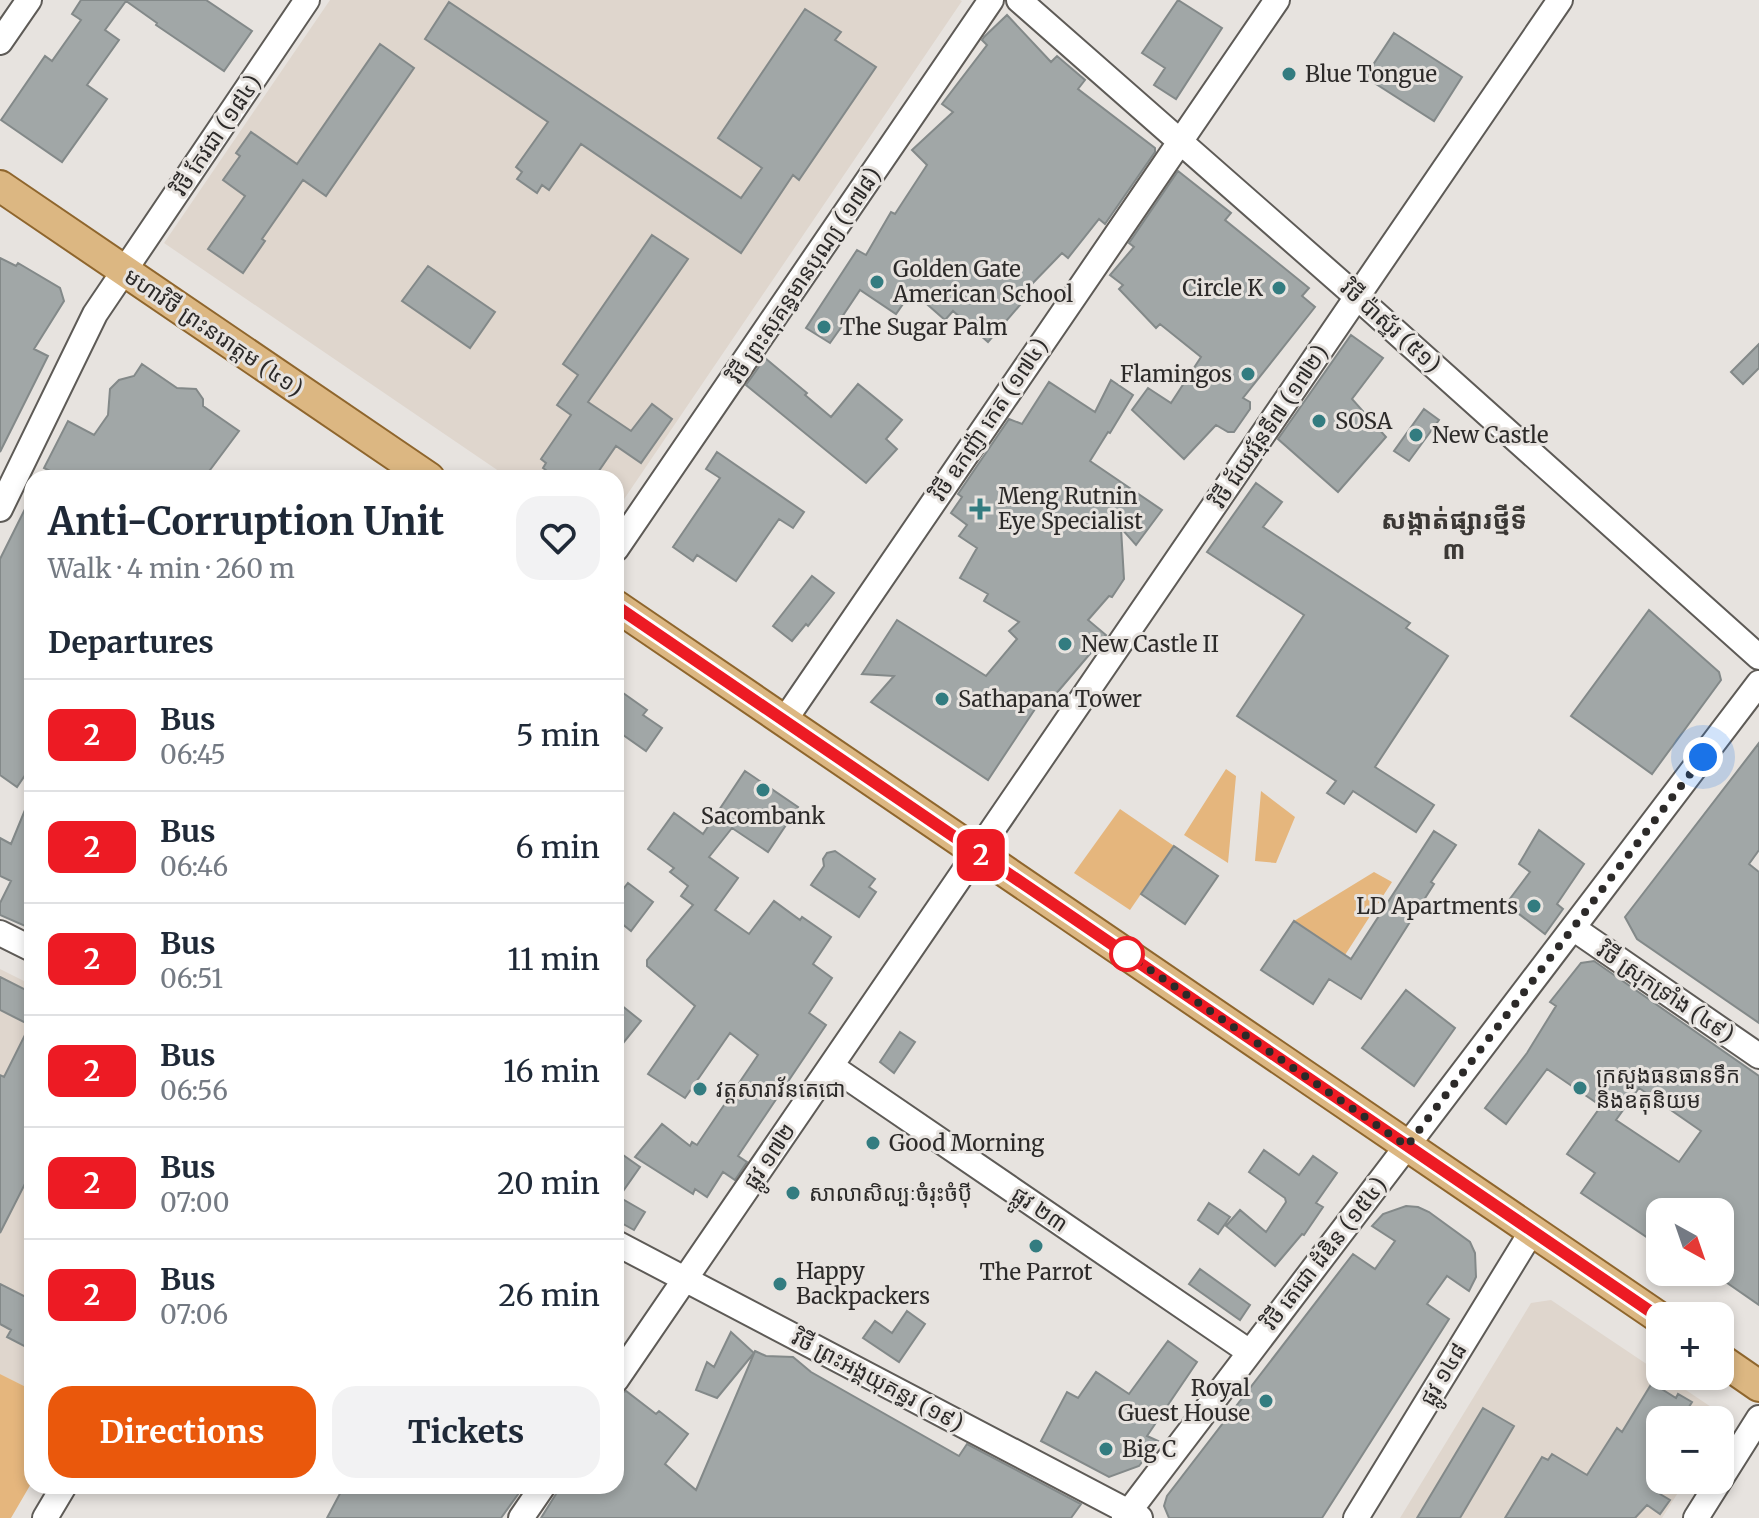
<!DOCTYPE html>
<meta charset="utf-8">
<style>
:root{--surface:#fff;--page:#f2f2f3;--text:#1f2937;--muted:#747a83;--line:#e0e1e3;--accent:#ea580c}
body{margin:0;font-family:Merriweather,"Noto Sans Khmer",serif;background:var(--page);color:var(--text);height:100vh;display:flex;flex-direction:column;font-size:30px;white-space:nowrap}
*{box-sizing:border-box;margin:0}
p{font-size:26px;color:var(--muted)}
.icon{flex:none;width:44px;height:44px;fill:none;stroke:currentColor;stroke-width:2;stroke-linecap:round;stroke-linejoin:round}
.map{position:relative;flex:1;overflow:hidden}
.details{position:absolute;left:24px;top:470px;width:600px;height:1024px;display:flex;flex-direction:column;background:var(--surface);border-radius:24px;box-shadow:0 4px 12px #0003}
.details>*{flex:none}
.badge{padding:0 16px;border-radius:12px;font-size:28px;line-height:52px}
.needle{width:52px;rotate:140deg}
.tools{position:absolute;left:1646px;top:1198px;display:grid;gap:16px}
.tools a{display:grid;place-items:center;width:88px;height:88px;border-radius:16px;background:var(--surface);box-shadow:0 4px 12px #0003;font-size:40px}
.you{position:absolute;width:40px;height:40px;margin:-20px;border:6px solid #fff;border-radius:50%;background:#1a73e8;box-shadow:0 0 0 12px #1a73e833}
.map>.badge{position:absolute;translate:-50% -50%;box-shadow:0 0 0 4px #fff}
h2{padding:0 24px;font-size:30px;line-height:72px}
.round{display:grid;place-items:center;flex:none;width:84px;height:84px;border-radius:24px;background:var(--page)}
.headline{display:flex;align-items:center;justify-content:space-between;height:136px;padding:0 24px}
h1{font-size:38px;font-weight:700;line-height:60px}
.primary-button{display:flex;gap:16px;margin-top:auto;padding:16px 24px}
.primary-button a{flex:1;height:92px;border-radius:24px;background:var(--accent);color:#fff;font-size:32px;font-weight:700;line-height:92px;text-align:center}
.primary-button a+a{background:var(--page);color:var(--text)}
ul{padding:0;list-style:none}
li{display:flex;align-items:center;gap:24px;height:112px;padding:0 24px;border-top:2px solid var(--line)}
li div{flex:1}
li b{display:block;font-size:30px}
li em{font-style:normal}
li .badge{min-width:88px;font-weight:700;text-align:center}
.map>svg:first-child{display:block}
</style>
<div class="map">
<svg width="1759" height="1518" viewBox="0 0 1759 1518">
<rect width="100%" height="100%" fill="#e7e3df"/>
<!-- built -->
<path fill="#dfd6cd" d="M330,0H960L962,1L616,511V478H509L164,243Z
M0,969L32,985V1390L0,1374Z
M1551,1300L1660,1373V1376H1665L1726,1417L1720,1426V1420H1660V1480H1686L1662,1518H1400L1531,1303Z"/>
<!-- green -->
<path fill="#e5b67d" d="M1226,769L1236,776L1228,863L1184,835Z
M1261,791L1295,817L1276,863L1255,861Z
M1120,809L1174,846L1130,910L1074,873Z
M1374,872L1392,882L1345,955L1294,921Z
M0,1374L32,1390V1482L11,1518H0Z"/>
<!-- building -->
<path fill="#a1a7a7" stroke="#838989" stroke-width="2" fill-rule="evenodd" d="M81,0H206L252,31L224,71L156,25L157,23L126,1L105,30L119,40L87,85L107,99L62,162L1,120L45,56L52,61L81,20L72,14Z
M1178,0L1222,28L1176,99L1154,85L1165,68L1142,53Z
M449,2L741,198L762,168L718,138L805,9L841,32L835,40L876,67L799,180L793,175L741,253L581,144L549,190L542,185L537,193L517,179L522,172L516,167L548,122L425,39Z
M1007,15L1051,62L1057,56L1085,80L1078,89L1155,148V152L1105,224L1099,219L1068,258L1062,253L1030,286L1018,302L1020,305L988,342L953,311L945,320L912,291L896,314L860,290L838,323L842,326L830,343L806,328L857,250L866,255L891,212L895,214L927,165L912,150L953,112L942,104L987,45L982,40L984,37Z
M1394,33L1462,77L1434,121L1365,77Z
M380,44L414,68L326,196L303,180L262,239L265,241L243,273L208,249L245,196L223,180L240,156L236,153L251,132L297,164Z
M1178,171L1231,213L1225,220L1309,288L1302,296L1315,307L1243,398L1250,402V409L1234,432H1228L1216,425L1184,459L1132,410L1148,388L1171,403L1201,357L1160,324L1156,328L1119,289L1123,285L1110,275L1134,247L1129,243Z
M652,235L688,259L588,402L631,431L652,404L672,419L641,463L616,446L594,478H557L543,468L546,463L541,459L571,415L557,405L578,375L563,364Z
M0,258L16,266L18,263L60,288L64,301L34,349L48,356L0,452Z
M428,266L495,312L470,348L402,301Z
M1351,335L1383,358L1352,399L1386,437L1338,492L1278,439Z
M1759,344V368L1743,384L1731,372Z
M765,358L807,393L805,395L831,417L858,384L902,420L886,439L897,449L866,483L746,385Z
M142,364L177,388L196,389L203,399V406L239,431L204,478H64L44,468L68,421L94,435L108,415L110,389L119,380L134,376Z
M1111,380L1133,395L1110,433L1108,432L1090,461L1162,510L1136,545L1121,528L1124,579L1112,597L1109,596L1088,620L1106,635L1049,702L1043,697L988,780L871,702L894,676L862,674L897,620L986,676L1017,639L1009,631L1019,622L984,601L988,594L960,578L977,548L959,536L967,525L951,513L962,497L958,494L1009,419L1022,424L1049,382L1095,412Z
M1424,409L1439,420L1409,461L1394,451Z
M717,452L804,512L793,528L779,519L736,581L697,555L693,561L673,547L720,478L706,469Z
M1256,483L1282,502L1263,527L1410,623L1406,628L1448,656L1375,767L1434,805L1416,832L1353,791L1344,804L1327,793L1336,781L1237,716L1304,615L1207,552Z
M32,495V765L17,787L0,775V559Z
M812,576L834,593L808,626L806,624L792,641L773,626Z
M1649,610L1719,672L1721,680L1652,774L1571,716Z
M616,688L647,710L643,715L662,728L646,751L616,730Z
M1759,743V850L1749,864L1759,872V1023L1637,939L1625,917Z
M745,771L798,807L768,852L732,828L709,857L738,878L715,910L749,934L774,901L800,920L802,917L831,937L813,964L832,978L809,1013L826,1025L738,1156L747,1162L735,1180L723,1172L707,1197L695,1189L693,1194L635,1157L662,1124L690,1146L692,1142L697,1145L758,1055L730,1033L685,1098L648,1074L695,1006L647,966V960L693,905L681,896L688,886L670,872L674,868L648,849L674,813L703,834Z
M32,793V929L0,915V903L11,881L0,876V838L11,844Z
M1539,830L1584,864L1557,904L1563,909L1545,934L1506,904L1530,872L1519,864Z
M1434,831L1456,845L1431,882L1434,884L1361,999L1329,979L1313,1004L1261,970L1294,921L1351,959Z
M1174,846L1218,876L1185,924L1141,894Z
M835,851L875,879L869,887L876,892L859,917L811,885L824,866L823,859L827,853Z
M628,883L653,902L631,931L616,919V898Z
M1594,961L1759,1076V1305L1720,1278V1212H1660V1246L1581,1193L1595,1173L1567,1154L1601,1106L1547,1069L1506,1124L1485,1108L1527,1053L1556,1006L1550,1002L1581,963ZM1639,1088L1701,1131L1679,1162L1616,1120Z
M0,977L32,993V1170L0,1233V1075L4,1077L30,1025L0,1010Z
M1406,990L1455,1028L1414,1086L1362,1048Z
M616,1001L641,1021L616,1052Z
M900,1032L915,1042L894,1073L880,1062Z
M616,1150L640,1167L619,1197L645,1212L634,1230L616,1220Z
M1264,1150L1299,1175L1313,1156L1337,1173L1316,1203L1323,1207L1304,1235L1302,1234L1275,1266L1226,1226L1240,1210L1266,1232L1286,1202L1285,1198L1249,1172Z
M1209,1203L1230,1217L1218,1234L1198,1220Z
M1406,1206L1418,1207L1429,1212L1470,1242L1475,1253L1476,1277L1469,1291L1447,1276L1427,1304L1449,1319L1322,1518H1169L1164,1506L1167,1496L1353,1254L1375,1269L1395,1241L1372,1226L1383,1214Z
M1200,1269L1250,1305L1240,1320L1189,1284Z
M0,1284L32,1300V1336L26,1347L7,1337L11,1330L0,1324Z
M907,1311L925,1324L899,1362L863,1338L875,1321L892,1333Z
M731,1332L754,1353L717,1398L696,1390L707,1362L714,1367Z
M1168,1341L1197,1362L1147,1436L1158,1441L1139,1466L1109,1477L1041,1441L1067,1392L1078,1398L1096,1372L1129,1394Z
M755,1351L766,1356L793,1357L811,1372L959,1456L967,1444L1081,1504L1071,1518H541L561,1486H616V1395L626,1391L656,1414L659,1411L688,1434L665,1464L696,1490Z
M1652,1383L1676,1398L1678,1394L1692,1402L1681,1420H1660V1484L1655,1491L1670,1500L1660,1514L1647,1505L1635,1518H1505L1542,1457L1548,1460L1552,1454L1587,1475L1617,1428L1622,1432Z
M1483,1408L1514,1426L1460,1518H1417Z
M344,1486H524L501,1518H327Z"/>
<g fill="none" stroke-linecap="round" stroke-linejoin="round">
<!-- minor casing -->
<g stroke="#5e5b57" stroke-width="28">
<path id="minor" d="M1019,0L1357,297L1759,657
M0,42L29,0
M0,509L95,314L307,0
M616,549L991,0
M784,721L1277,0
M1573,928L1759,1056
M0,933L32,949
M831,1066L1248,1351
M616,1243L1140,1518
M616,1380L1560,0
M45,1518L64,1486
M521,1518L543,1486
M1124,1518L1759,683
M1356,1518L1532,1231
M1696,1518L1759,1418"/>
</g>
<!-- major casing -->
<g stroke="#8f662d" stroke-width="34">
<path id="major" d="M0,186L429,478
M616,606L1660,1318
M1720,1359L1759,1386"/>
</g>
<!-- minor -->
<use href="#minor" stroke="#fff" stroke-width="24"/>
<!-- major -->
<use href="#major" stroke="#dcb782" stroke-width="30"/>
</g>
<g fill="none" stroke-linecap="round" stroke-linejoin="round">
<!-- line casing -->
<g stroke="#fff" stroke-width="18">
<path id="line" d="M616,606L1660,1318"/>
</g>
<!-- line -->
<use href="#line" stroke="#ed1b24" stroke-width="12"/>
<!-- walk -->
<path stroke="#2c2a29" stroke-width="8" stroke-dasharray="0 14.4" d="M1127,954L1407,1146L1703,757"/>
</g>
<!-- markers -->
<g fill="#337c80" stroke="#e7e3df" stroke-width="3">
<circle cx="1289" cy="74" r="8"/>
<circle cx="877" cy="282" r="8"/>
<circle cx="1279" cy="288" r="8"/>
<circle cx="824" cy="327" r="8"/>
<circle cx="1248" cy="374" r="8"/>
<circle cx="1319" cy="421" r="8"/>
<circle cx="1416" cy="435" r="8"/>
<path d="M976 497h8v8h8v8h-8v8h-8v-8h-8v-8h8z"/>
<circle cx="1065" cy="644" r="8"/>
<circle cx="942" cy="699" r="8"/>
<circle cx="763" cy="790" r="8"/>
<circle cx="1534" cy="906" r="8"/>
<circle cx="1580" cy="1088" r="8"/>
<circle cx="700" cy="1089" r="8"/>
<circle cx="873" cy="1143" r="8"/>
<circle cx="793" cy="1193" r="8"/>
<circle cx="1036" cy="1246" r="8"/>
<circle cx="780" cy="1284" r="8"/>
<circle cx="1266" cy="1401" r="8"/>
<circle cx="1106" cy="1449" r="8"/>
</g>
<circle fill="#fff" stroke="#ed1b24" stroke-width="4" cx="1127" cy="954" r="16"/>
<g text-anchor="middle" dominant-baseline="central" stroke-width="6" stroke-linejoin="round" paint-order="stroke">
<!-- poi labels -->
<g font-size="22" fill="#2c2a29" stroke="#e7e3df" text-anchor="start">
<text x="1305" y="74">Blue Tongue</text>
<text x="893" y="269">Golden Gate<tspan x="893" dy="25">American School</tspan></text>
<text x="1263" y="288" text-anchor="end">Circle K</text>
<text x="840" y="327">The Sugar Palm</text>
<text x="1232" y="374" text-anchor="end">Flamingos</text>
<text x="1335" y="421">SOSA</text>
<text x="1432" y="435">New Castle</text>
<text x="998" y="496">Meng Rutnin<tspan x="998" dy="25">Eye Specialist</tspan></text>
<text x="1081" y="644">New Castle II</text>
<text x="958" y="699">Sathapana Tower</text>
<text x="763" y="816" text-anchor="middle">Sacombank</text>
<text x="1518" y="906" text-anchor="end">LD Apartments</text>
<text x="1596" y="1075">ក្រសួងធនធានទឹក<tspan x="1596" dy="25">និងឧតុនិយម</tspan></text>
<text x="716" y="1089">វត្តសារាវ័នតេជោ</text>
<text x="889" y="1143">Good Morning</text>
<text x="809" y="1193">សាលាសិល្បៈចំរុះចំប៉ី</text>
<text x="796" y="1271">Happy<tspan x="796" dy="25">Backpackers</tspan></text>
<text x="1036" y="1272" text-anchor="middle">The Parrot</text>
<text x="1250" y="1388" text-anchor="end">Royal<tspan x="1250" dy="25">Guest House</tspan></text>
<text x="1122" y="1449">Big C</text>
</g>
<!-- street labels -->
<g font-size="22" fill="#2c2a29" stroke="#e7e3df">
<text transform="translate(216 135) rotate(-56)">វិថី កែវជា (១៨៤)</text>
<text transform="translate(804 275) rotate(-56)">វិថី ព្រះសុគន្ធមានបុណ្យ (១៧៨)</text>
<text transform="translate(1391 326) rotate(42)">វិថី ប៉ាស្ទ័រ (៥១)</text>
<text transform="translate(214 332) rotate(34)">មហាវិថី ព្រះនរោត្តម (៤១)</text>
<text transform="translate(989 419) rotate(-56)">វិថី ឧកញ៉ា កេត (១៧៤)</text>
<text transform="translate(1269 426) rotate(-56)">វិថី ជ័យវរ្ម័នទី៧ (១៧២)</text>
<text transform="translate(1666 992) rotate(34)">វិថី ស្រុកទ្រាំង (៤៩)</text>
<text transform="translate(769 1156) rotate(-56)">ផ្លូវ ១៧២</text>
<text transform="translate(1040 1209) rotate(34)">ផ្លូវ ២៣</text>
<text transform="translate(1324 1253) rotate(-52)">វិថី តេជោ ដំឌិន (១៥៤)</text>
<text transform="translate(1443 1374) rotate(-59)">ផ្លូវ ១៤៨</text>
<text transform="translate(878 1380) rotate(28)">វិថី ព្រះអង្គយុគន្ធរ (១៩)</text>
</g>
<!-- quarter labels -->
<g font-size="26" font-weight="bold" fill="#3b3835" stroke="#e7e3df">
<text x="1454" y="519">សង្កាត់ផ្សារថ្មីទី<tspan x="1454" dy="30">៣</tspan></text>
</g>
</g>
</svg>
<div class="tools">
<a><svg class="needle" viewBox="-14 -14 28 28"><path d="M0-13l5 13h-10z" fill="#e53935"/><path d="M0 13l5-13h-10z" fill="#747a83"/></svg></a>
<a>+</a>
<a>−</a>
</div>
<div class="you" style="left:1703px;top:757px"></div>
<b class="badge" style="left:981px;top:855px;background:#ed1b24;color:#fff">2</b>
<section class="details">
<div class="headline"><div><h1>Anti-Corruption Unit</h1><p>Walk · 4 min · 260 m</p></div><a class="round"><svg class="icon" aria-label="heart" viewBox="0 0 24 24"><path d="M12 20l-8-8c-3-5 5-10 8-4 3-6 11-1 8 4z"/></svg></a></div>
<h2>Departures</h2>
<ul>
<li><span class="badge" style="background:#ed1b24;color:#fff">2</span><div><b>Bus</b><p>06:45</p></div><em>5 min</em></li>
<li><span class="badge" style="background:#ed1b24;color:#fff">2</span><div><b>Bus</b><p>06:46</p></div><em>6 min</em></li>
<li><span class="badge" style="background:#ed1b24;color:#fff">2</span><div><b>Bus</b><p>06:51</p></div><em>11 min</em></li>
<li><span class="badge" style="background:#ed1b24;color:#fff">2</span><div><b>Bus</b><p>06:56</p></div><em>16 min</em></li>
<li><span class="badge" style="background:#ed1b24;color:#fff">2</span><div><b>Bus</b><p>07:00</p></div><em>20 min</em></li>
<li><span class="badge" style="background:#ed1b24;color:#fff">2</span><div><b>Bus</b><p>07:06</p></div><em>26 min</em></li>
</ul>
<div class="primary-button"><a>Directions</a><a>Tickets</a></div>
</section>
</div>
